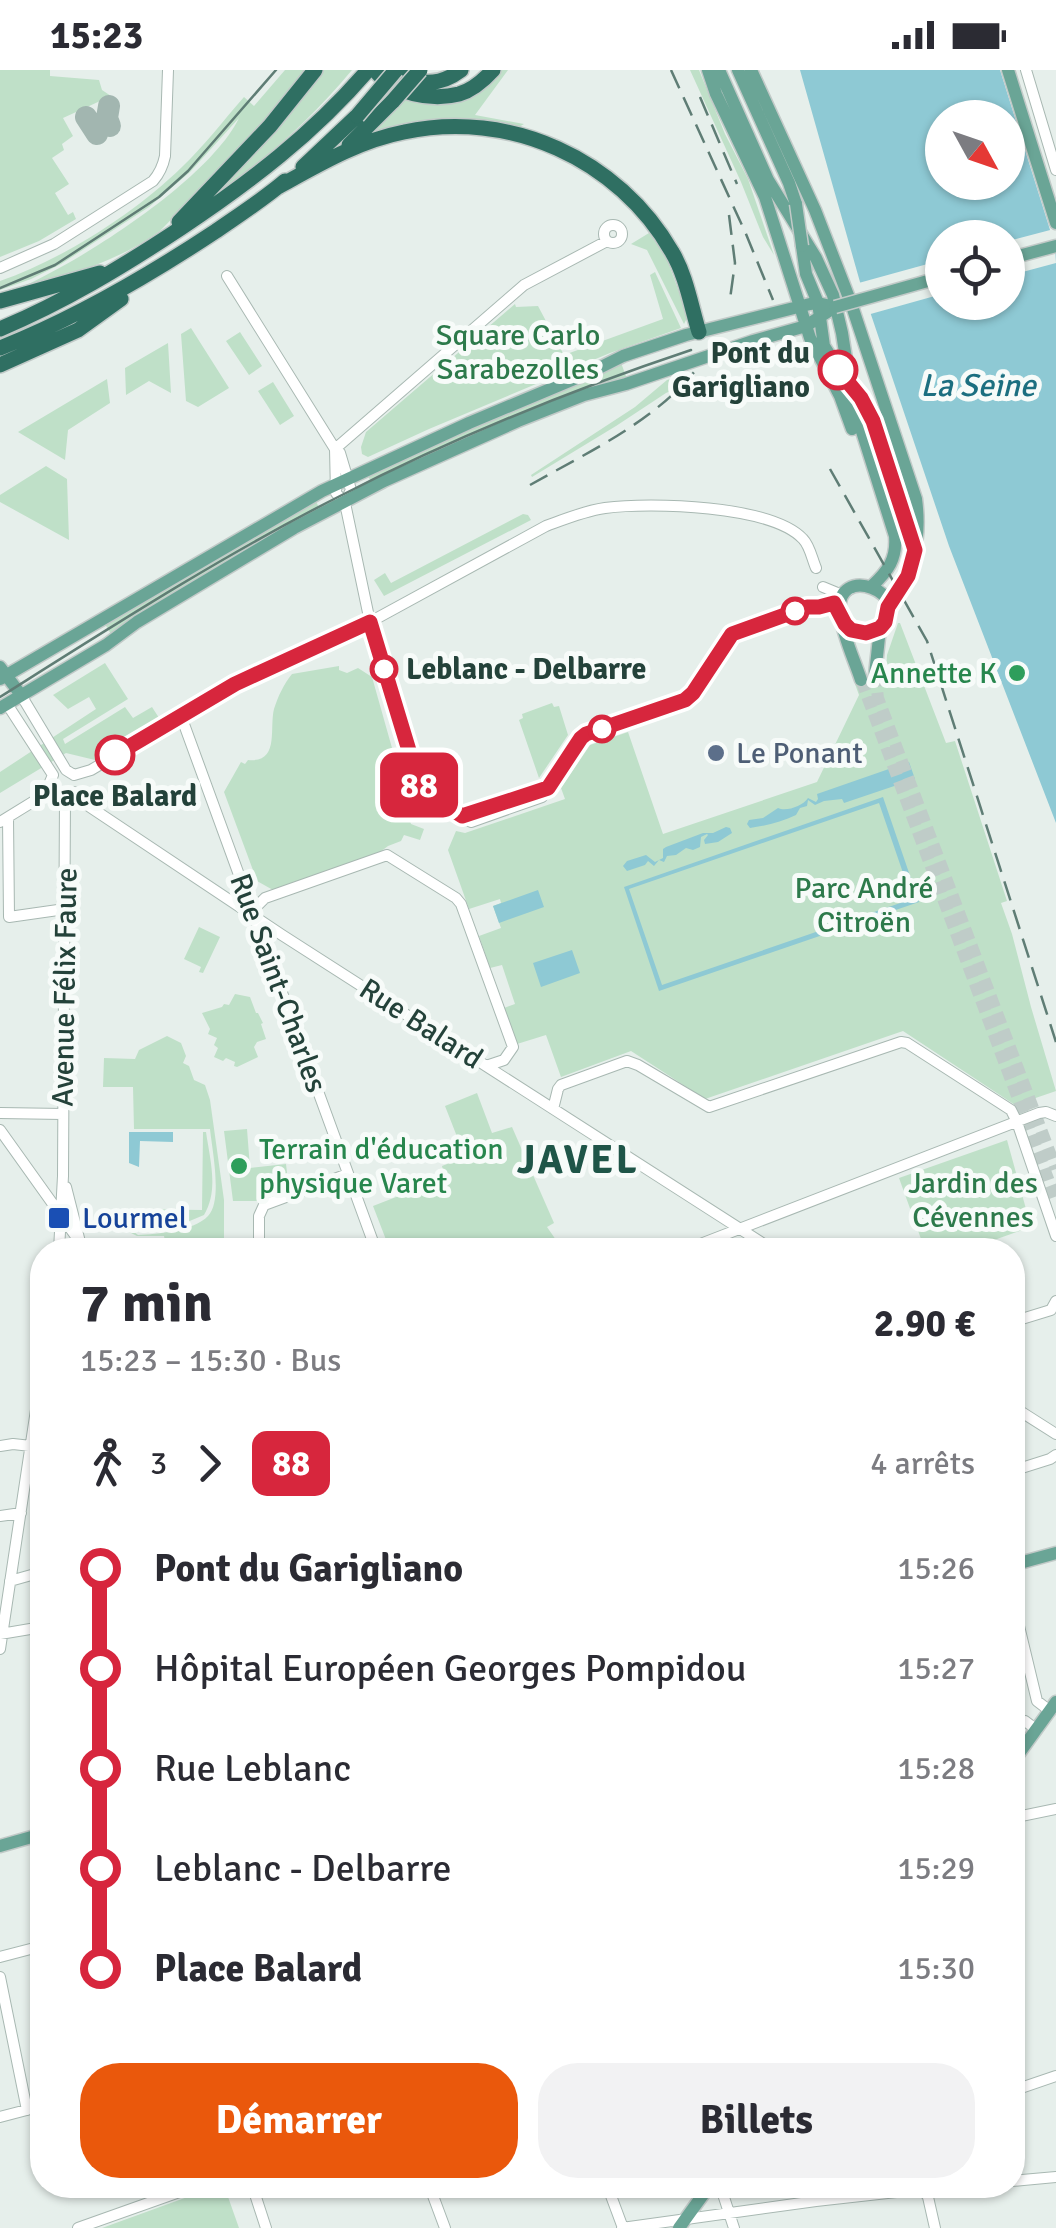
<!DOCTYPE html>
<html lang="fr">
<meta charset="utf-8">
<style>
:root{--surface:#fff;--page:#f2f2f3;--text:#2b2b33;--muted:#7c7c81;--accent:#ea580c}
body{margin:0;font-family:Signika,sans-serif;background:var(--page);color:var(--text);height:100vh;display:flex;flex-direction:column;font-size:38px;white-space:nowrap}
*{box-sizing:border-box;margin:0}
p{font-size:32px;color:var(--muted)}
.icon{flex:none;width:55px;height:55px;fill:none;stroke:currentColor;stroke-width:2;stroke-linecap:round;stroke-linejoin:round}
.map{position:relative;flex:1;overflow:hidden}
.side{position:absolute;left:30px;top:1168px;width:995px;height:960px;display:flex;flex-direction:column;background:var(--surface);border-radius:40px;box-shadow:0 2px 8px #0004}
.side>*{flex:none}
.badge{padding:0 20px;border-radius:15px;font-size:35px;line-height:65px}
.needle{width:65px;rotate:130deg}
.tools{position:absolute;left:925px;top:30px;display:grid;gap:20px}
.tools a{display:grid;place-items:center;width:100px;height:100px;border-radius:50%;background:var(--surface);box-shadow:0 2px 8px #0004;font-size:50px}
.map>.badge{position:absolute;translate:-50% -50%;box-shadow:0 0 0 5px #fff}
.legs{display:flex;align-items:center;gap:15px;height:110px;padding:0 50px;font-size:32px}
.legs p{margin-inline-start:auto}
.summary{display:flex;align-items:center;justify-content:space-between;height:170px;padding:0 50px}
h1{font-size:55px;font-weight:800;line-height:75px}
.primary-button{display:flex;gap:20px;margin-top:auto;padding:20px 50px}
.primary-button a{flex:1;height:115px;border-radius:40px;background:var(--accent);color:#fff;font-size:40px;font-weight:800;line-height:115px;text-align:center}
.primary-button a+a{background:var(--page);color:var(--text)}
ul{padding:0 50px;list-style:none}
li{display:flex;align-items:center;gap:35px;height:100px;font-size:38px}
li i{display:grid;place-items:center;width:15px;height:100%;margin:0 12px;background:currentColor}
li i::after{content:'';width:25px;height:25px;margin:-12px;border:8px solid;border-radius:50%;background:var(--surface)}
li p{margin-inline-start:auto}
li:first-child i{background:linear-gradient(#0000 50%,currentColor 0)}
li:last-child i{background:linear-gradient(currentColor 50%,#0000 0)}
.status{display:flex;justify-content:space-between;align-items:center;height:70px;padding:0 50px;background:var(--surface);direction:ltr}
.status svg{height:28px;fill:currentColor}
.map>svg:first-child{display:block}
</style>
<div class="status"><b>15:23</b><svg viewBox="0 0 49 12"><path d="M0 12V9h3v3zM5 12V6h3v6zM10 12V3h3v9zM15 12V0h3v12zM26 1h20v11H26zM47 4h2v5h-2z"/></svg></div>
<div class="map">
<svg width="1056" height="2158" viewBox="0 0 1056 2158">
<rect width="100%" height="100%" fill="#e6efeb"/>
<!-- green -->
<path fill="#bfe0c8" d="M0,0H50V6L99,10L102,20L111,26L63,48L73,66L62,74L64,80L52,88L69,114L55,123L68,145L73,142L76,149L39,171L0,187Z
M285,0H305L259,59L160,161C115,193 68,205 15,220C79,193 209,110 239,48L190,102L149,137L61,194L31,209L0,220V211C63,189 134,144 182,97C204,76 223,51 244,27L254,36Z
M321,0H352C311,49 271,85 219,122L218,119Z
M502,0H508L475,45L524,54L519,57L466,50L377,64L373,62L405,29C447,40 463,24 498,4Z
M690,0H699L725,64L748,109L774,185L763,167L741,112Z
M649,163L659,177L662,176L688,246L684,254L647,180L631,174Z
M655,202L681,258L610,283L429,359L368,387L362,384L361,377L366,362L515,234L516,237L538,236L564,285L663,249L650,205Z
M191,258L229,318L198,337L186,331L181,264Z
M240,262L262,296L249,305L226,271Z
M168,273L171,323L149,311L126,325L125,298Z
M620,290L627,309L371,412L367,404Z
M691,303L673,320L666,323L616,356L532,407L531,405L635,337L667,310Z
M107,309L110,333L68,360L65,390L18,362Z
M273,312L294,346L280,355L258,321Z
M46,396L67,409L69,470L0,432V425Z
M315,430L320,439L112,566L105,554Z
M523,444L528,445L531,450L384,526L374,510L385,503L391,513Z
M898,553H900L946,673L955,671L1007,831L1001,833L1012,864L1031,937L1056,1021L1021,1033L1018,1037L903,961L705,1029L631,981L561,1007L546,965L517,974L504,938L515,934L502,895L490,898L479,866L501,858L493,836L501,833L500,829L469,839L448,780L456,761L465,763L565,729L561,718L590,675L628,662L663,764L817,712L859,625L855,614L886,603L887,585Z
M105,593L128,629L63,669L65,674L125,637L133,648L152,637L161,651L95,690L66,683L0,723V702L96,639L89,627L68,639L53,625Z
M339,596V600L347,603L358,598L372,607L405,724L409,727L406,740L411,754L424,759L420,770L404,765L401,771L388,776L380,782L273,820L257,811L224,722L241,692L245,694L248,690C280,693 269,659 274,639C278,626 284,614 292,604Z
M552,633L554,637L559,636L568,665L539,708L519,650L523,648L522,644Z
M199,857L220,867L203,903L199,902L201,897L184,889Z
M235,924L250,927L256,943H258L263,953L261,954L266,969L257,972L254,977L258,987L237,997L234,996L235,992L226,988L223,991L214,987L218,978L214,975L217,968L208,964L210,959L202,943L222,937L224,934L229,935Z
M167,966L181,973L186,986L183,993L189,996L194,1010L205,1015L210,1030L224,1130V1180H119L118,1175L165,1171L164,1166H137L127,1161L129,1158L138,1165C157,1164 194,1161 208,1146C223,1131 212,1079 210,1059H134L133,1017H103L104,988L135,989L139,980Z
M477,1023L492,1063L512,1057L554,1153L547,1157L563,1180H390L373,1136L445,1108L442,1096L465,1087L445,1036Z
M247,1059L250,1098L286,1094L289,1120L258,1131H233L224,1061Z
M203,1062H206C210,1090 219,1120 204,1145L180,1155L147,1143L128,1147V1139L202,1140Z
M1007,1070L1031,1157L966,1180H925L899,1108Z
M215,2117L218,2127L227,2124L239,2158H102Z"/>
<!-- water -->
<path fill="#8ec9d4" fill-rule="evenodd" d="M800,0H1000L1056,179V753L949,476L860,212ZM942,48H1008V112H942ZM942,168H1008V232H942Z
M909,692L915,709L844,733L842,729L824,731L815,735L808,730L807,736L800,738L796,745C782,752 765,756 750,758L747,754L749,750L763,748L778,738C786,742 803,736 808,728L816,732L818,729L817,724Z
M883,727L919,832L659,921L624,817ZM879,733L912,829L662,915L629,819Z
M726,757L730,758L732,763L718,772L705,774L704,770L708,765L707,764L701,767L700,777L693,780L686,778L676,785L667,786L664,792L659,790L654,796L648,791L645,795L627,801L623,796L627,791L646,785L655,792L663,788V779L666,777L703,763H713Z
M538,820L544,837L499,853L493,836Z
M572,880L580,903L541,917L533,893Z
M129,1062H173V1072L140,1071L139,1097L129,1093Z"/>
<!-- pier -->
<path fill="#e6efeb" d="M1054,159L1056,193L1008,206V171Z
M942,190V224L867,245L855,214Z"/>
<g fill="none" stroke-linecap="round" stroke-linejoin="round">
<!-- taxiway -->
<path stroke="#a2b6b0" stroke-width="22" d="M109,36L107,48L110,56
M86,47L97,64"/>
<!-- major-tunnel -->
<path stroke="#bfccc8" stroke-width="12" stroke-dasharray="12 6" stroke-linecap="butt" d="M875,605L878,628L1056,1099
M861,610L1056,1130"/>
<!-- minor casing -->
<g stroke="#a8b8b2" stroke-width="12">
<path id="minor" d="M1026,0L1056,100
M604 164a9 9 0 1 1 18 0a9 9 0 1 1-18 0Z
M0,198L54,174L153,111C160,103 163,96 165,86L168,0
M227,206L335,379L340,383L351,420L345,432
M335,379L336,423L345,433L370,552L417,711L421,720L471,752L542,727L581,668L587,664L685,630L693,623L732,564L807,537H819L833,533L840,541
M335,379L524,215L607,171
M823,517L840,524L849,520
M21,625L66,700L74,705
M7,634L53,705L50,712L52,720
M181,646L376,1180
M74,705L91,700L235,614L370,552L546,456C565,449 584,441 605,438C650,432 771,435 803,469C810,476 812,489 816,498
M74,722L90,737L282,865L773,1180
M462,746L547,718
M8,748L9,847L65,839
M0,752L52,720
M251,842L265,828L387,785L456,828L461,834L513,977L504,990L486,996
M553,1039L558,1019L561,1015L627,991L638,995L709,1037L901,972L907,973L1011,1040L1017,1052L1056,1166
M0,1043L63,1044
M0,1060L80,1172
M66,1117L82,1180
M59,1180L63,1106L65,727
M259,1180V1146L264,1135L348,1104
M685,1180L1039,1043L1046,1042L1056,1046
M1012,1252L1051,1240L1056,1231
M1012,1336L1056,1364
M0,1376L13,1374L31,1376
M1012,1401L1050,1389L1056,1385
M0,1446L21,1443
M10,1511L42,1502
M1012,1527L1037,1631L1050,1641
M0,1564L42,1557
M0,1579L42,1300
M1012,1653L1025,1651L1037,1660
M1012,1748L1056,1739
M0,1887L42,1876
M0,1907L27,2040
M1012,2021L1056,2006
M0,2047L42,2036
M1012,2111L1056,2107
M252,2115L266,2158
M429,2115L445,2158
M607,2115L623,2158
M720,2115L734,2158
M921,2117L928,2127L935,2158
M78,2158L199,2115
M622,2158L816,2131L959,2115"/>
</g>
<!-- major casing -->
<g stroke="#c2cac8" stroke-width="15">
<path id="major" d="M708,0L716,24L765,127L810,268L840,326L852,359
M719,0L768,110L816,188L833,225L842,263L853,333L895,466C897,489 888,501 872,516
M738,0L789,113L796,134
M751,0L815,140L851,233L916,429C922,474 912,500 888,537
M1008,0L1056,153
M802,176L806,204L818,233L824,276L845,309
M1008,189L1056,176
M861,328L873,351L914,477
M841,548C849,562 866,570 880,557C918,524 833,490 840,544C843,566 854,589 861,610
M0,597L21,625
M875,605L880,558
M0,609L322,421L469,353L591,302L623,286L686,265L810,234L818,233L835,237
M0,638L106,575L137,552L294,458L384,411L518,351L584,325L626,314L753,271L806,256L835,237
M1012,1495L1056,1483
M1012,1693L1056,1632
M0,1776L42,1764
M679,2158L710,2115"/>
</g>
<!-- highway casing -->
<g stroke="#c2cac8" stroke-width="18">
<path id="highway" d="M375,0C393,24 432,31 459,24C473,20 484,10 493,0
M394,0C416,16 439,17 461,0
M349,75L393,31
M303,97L357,46
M278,117C318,95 358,71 404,62C509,39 619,89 672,182C686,205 691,236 699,262
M179,152L270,56L315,0
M0,231L100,203
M0,259C64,232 122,197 181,158C250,112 313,64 368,0
M0,278C76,248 148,206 216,161C239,145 264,129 285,111
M0,295L78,260L121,229"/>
</g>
<!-- minor -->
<use href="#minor" stroke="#fff" stroke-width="10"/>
<!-- major -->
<use href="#major" stroke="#6aa596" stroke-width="12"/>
<!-- highway -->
<use href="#highway" stroke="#2f6f62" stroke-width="15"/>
<!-- tram -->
<path stroke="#5f7d75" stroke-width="2.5" d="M0,218L55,195L159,127L188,101L276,0
M0,627C111,557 223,485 340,426C453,368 571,320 691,280"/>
<!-- rail -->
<path stroke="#5f7d75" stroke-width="2.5" stroke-dasharray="20 10" stroke-linecap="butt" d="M671,0L746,164L773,230
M700,27L737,114
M729,145L735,193L730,229
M830,399L927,571L1056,972
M530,415C588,382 652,353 695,301"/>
<!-- major-bridge casing -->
<g stroke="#c2cac8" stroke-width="15" stroke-linecap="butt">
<path id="major-bridge" d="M796,134L802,176
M835,237L942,207
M845,309L861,328"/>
</g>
<!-- highway-bridge casing -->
<g stroke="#c2cac8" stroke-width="18" stroke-linecap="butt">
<path id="highway-bridge" d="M393,31L420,0
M357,46L396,0"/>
</g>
<!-- major-bridge -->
<use href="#major-bridge" stroke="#6aa596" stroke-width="12"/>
<!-- highway-bridge -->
<use href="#highway-bridge" stroke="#2f6f62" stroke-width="15"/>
</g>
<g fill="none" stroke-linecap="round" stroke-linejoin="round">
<!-- line-1 casing -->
<g stroke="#fff" stroke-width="22">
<path id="line-1" d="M115,685L235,614L370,552L421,720L462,746L548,718L581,668L586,664L685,630L693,623L732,564L807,537H819L834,533L845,554L851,560L866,563L880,558L885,552L888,537L908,506L915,480L873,351L861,328L838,300"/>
</g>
<!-- line-1 -->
<use href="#line-1" stroke="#d7263d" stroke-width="15"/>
</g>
<!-- markers -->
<g fill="#fff" stroke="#d7263d" stroke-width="5">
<circle cx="838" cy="300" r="18"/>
<circle cx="795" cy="541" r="12"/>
<circle cx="384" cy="599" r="12"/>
<circle cx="602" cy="659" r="12"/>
<circle cx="115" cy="685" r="18"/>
</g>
<g fill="#2e9e5b" stroke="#f7fbf9" stroke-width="4">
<circle cx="1017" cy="603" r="10"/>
<circle cx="239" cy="1096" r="10"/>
</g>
<circle fill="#5c6f8a" stroke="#f7fbf9" stroke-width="4" cx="716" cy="683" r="10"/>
<rect fill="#1a4fb4" stroke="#f7fbf9" stroke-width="4" x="47" y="1136" width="24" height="24" rx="5"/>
<g text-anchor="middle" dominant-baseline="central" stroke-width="10" stroke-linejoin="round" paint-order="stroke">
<!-- park labels -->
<g font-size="30" fill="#2d7a4b" stroke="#f7fbf9">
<text x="518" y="265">Square Carlo<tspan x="518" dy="34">Sarabezolles</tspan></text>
<text x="864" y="818">Parc André<tspan x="864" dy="34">Citroën</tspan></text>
<text x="973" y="1113">Jardin des<tspan x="973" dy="34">Cévennes</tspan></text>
</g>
<!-- stop labels -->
<g font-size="30" font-weight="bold" fill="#24423a" stroke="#f7fbf9" text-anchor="end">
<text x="810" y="283">Pont du<tspan x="810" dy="34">Garigliano</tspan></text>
<text x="406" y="599" text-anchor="start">Leblanc - Delbarre</text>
<text x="115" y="726" text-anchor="middle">Place Balard</text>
</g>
<!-- leisure labels -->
<g font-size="30" fill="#27864d" stroke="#f7fbf9" text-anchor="end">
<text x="997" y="603">Annette K</text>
<text x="259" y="1079" text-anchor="start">Terrain d'éducation<tspan x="259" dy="34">physique Varet</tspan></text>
</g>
<!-- service labels -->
<g font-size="30" fill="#4e5e75" stroke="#f7fbf9" text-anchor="start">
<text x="736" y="683">Le Ponant</text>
</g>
<!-- street labels -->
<g font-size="30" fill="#24423a" stroke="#f7fbf9">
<text transform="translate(278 913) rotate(70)">Rue Saint-Charles</text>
<text transform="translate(65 917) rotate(-89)">Avenue Félix Faure</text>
<text transform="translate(421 954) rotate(33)">Rue Balard</text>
</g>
<!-- transit labels -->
<g font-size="30" fill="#164399" stroke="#f7fbf9" text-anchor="start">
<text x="82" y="1148">Lourmel</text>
</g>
<!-- water labels -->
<g font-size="32" font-style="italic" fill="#1c6f80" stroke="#f7fbf9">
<text x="978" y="315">La Seine</text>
</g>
<!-- district labels -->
<g font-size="40" font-weight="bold" letter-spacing="2.5" fill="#1f5548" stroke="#f7fbf9">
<text x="578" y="1090">JAVEL</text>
</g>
</g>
</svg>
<div class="tools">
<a><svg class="needle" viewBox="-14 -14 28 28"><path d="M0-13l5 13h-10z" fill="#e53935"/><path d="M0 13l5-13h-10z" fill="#7c7c81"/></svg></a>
<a><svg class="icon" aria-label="locate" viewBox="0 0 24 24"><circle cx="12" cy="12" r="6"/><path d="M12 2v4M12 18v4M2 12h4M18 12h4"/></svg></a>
</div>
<b class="badge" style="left:419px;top:715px;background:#d7263d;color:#fff">88</b>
<section class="side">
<div class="summary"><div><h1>7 min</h1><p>15:23 – 15:30 · Bus</p></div><b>2.90 €</b></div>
<div class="legs"><svg class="icon" aria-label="walk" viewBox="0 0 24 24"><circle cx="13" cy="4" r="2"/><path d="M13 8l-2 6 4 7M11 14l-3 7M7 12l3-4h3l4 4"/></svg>3<svg class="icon" aria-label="forward" viewBox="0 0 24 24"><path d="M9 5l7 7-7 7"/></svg><b class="badge" style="background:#d7263d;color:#fff">88</b><p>4 arrêts</p></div>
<ul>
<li><i style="color:#d7263d"></i><b>Pont du Garigliano</b><p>15:26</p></li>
<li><i style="color:#d7263d"></i><span>Hôpital Européen Georges Pompidou</span><p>15:27</p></li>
<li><i style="color:#d7263d"></i><span>Rue Leblanc</span><p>15:28</p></li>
<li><i style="color:#d7263d"></i><span>Leblanc - Delbarre</span><p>15:29</p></li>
<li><i style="color:#d7263d"></i><b>Place Balard</b><p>15:30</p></li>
</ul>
<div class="primary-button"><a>Démarrer</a><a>Billets</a></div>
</section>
</div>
